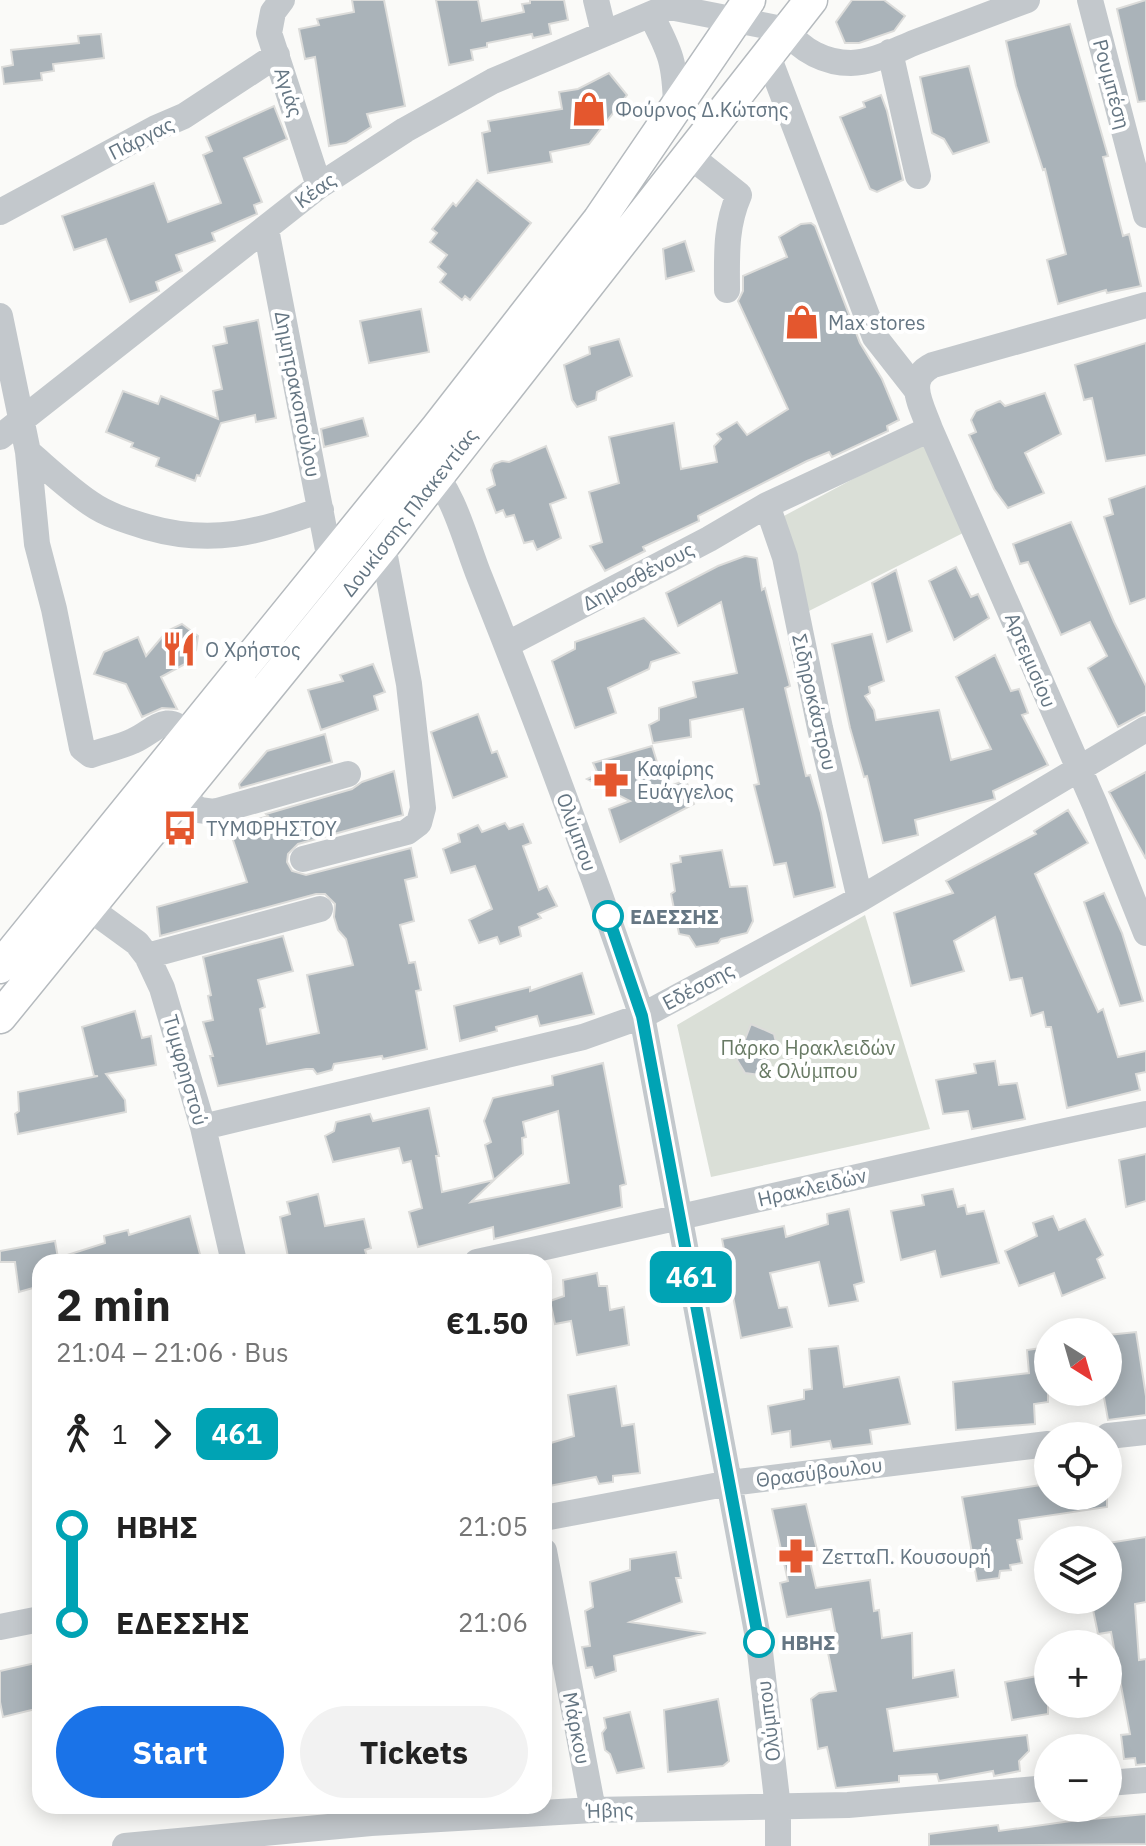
<!DOCTYPE html>
<meta charset="utf-8">
<style>
:root{--surface:#fff;--page:#f2f2f2;--text:#222;--muted:#767676;--accent:#1a73e8}
body{margin:0;font-family:"IBM Plex Sans",sans-serif;background:var(--page);color:var(--text);height:100vh;display:flex;flex-direction:column;font-size:30px;white-space:nowrap}
*{box-sizing:border-box;margin:0}
p{font-size:26px;color:var(--muted)}
.icon{flex:none;width:44px;height:44px;fill:none;stroke:currentColor;stroke-width:2;stroke-linecap:round;stroke-linejoin:round}
.map{position:relative;flex:1;overflow:hidden}
.drawer{position:absolute;left:32px;top:1254px;width:520px;height:560px;display:flex;flex-direction:column;background:var(--surface);border-radius:24px;box-shadow:0 4px 20px #0003}
.drawer>*{flex:none}
.badge{padding:0 16px;border-radius:12px;font-size:28px;line-height:52px}
.needle{width:52px;rotate:143deg}
.tools{position:absolute;left:1034px;top:1318px;display:grid;gap:16px}
.tools a{display:grid;place-items:center;width:88px;height:88px;border-radius:50%;background:var(--surface);box-shadow:0 4px 20px #0003;font-size:40px}
.map>.badge{position:absolute;translate:-50% -50%;box-shadow:0 0 0 4px #fff}
.legs{display:flex;align-items:center;gap:12px;height:88px;padding:0 24px;font-size:26px}
.legs p{margin-inline-start:auto}
.headline{display:flex;align-items:center;justify-content:space-between;height:136px;padding:0 24px}
h1{font-size:44px;font-weight:800;line-height:60px}
.action{display:flex;gap:16px;margin-top:auto;padding:16px 24px}
.action a{flex:1;height:92px;border-radius:48px;background:var(--accent);color:#fff;font-size:32px;font-weight:800;line-height:92px;text-align:center}
.action a+a{background:var(--page);color:var(--text)}
ul{padding:0 24px;list-style:none}
li{display:flex;align-items:center;gap:28px;height:96px;font-size:30px}
li i{display:grid;place-items:center;width:12px;height:100%;margin:0 10px;background:currentColor}
li i::after{content:'';width:20px;height:20px;margin:-10px;border:6px solid;border-radius:50%;background:var(--surface)}
li p{margin-inline-start:auto}
li:first-child i{background:linear-gradient(#0000 50%,currentColor 0)}
li:last-child i{background:linear-gradient(currentColor 50%,#0000 0)}
.map>svg:first-child{display:block}
</style>
<div class="map">
<svg width="1146" height="1846" viewBox="0 0 1146 1846">
<rect width="100%" height="100%" fill="#fafaf8"/>
<!-- green -->
<path fill="#dadfd7" d="M924,441L965,532L805,613L782,517Z
M865,915L930,1129L711,1177L677,1025Z"/>
<!-- building -->
<path fill="#aab3b9" stroke="#dcdcda" stroke-width="2" d="M352,0H384L405,106L367,114L371,127L346,143L329,146L315,57L305,59L299,29L319,25L317,19L354,12Z
M436,0H478L482,21L524,12L522,4L530,3V0H564L568,20L549,24L551,34L533,38L532,34L487,43V47L471,50L473,60L449,65Z
M852,0H884L905,16L894,31L859,43H845L836,22Z
M1146,0V101L1138,102L1117,9Z
M1070,24L1108,156L1103,157L1123,236L1129,234L1141,286L1107,293L1106,290L1058,304L1047,260L1066,254L1045,169L1043,170L1016,86L1006,41Z
M101,34L104,58L53,64L54,71L41,73L42,80L4,84L2,67L13,65L11,50L79,43L78,36Z
M969,66L989,142L953,154L944,139L932,133L920,77Z
M609,73L627,95L589,144L550,152L552,162L488,173L482,133L490,131L488,121L562,109L559,92L578,89Z
M881,95L887,111L903,180L877,192L870,189L840,117L865,107L863,102Z
M274,106L287,139L244,158L262,202L254,205L257,214L212,233L215,241L176,255L182,271L156,282L159,291L130,302L106,239L74,250L62,216L154,183L168,222L221,203L203,155L212,151L206,137Z
M477,180L531,223L470,300L465,296L462,300L440,282L446,274L438,267L447,255L430,242L437,233L432,229L453,203L456,206Z
M811,223L815,226L860,343L882,379L899,420L887,426L888,431L832,457L829,452L807,461L698,516L699,521L643,547L645,551L605,571L590,546L602,542L589,492L619,483L609,437L674,423L681,469L717,462L714,446L721,439L717,434L737,422L747,435L788,409L738,301L743,291V276L787,257L779,237L801,224Z
M685,241L694,271L666,279L663,249Z
M421,309L429,352L369,363L360,321Z
M258,320L276,418L256,422L255,415L221,423L200,476L197,475L195,481L156,466L159,458L131,447L133,443L106,432L123,391L158,404L161,396L218,419L213,391L222,389L213,346L227,343L224,327Z
M619,339L632,376L597,392L596,400L577,407L572,400L564,365L590,354L589,347Z
M1146,343V455L1106,461L1092,398L1084,400L1075,365Z
M1045,393L1061,434L1025,453L1044,493L1008,508L994,489L969,435L976,432L971,420L976,411L1000,401L1005,406Z
M363,418L368,436L324,447L321,429Z
M546,446L566,498L550,504L561,538L537,550L533,541L524,543L514,515L506,517L503,510L496,513L487,489L495,485L491,470L494,464L502,461L509,462Z
M1146,486V598L1130,604L1104,517L1113,514L1109,499Z
M1071,522L1114,622L1146,686V712L1118,727L1088,668L1107,656L1090,622L1061,635L1028,562L1020,564L1013,544Z
M745,556L757,558L762,590L765,588L790,686L785,688L806,776L810,775L821,813L835,887L794,897L786,863L774,865L754,785L759,784L743,709L690,720L691,737L653,743L649,725L659,720V708L696,697L693,682L737,673L721,602L678,626L666,593L718,566Z
M956,567L971,597L978,594L989,618L954,640L929,581Z
M896,570L912,631L887,642L872,583Z
M644,618L679,653L651,662L649,669L608,688L616,713L575,728L552,661L575,649V642Z
M182,624L198,636L196,650L185,664L161,677L177,709L162,708L142,717L126,684L94,674L104,652L138,637L146,656L167,631Z
M872,634L884,681L869,687L870,693L865,696L874,710L876,720L939,710L951,760L991,749L956,677L995,655L1011,691L1019,689L1028,713L1022,715L1048,765L993,791L995,799L915,820L918,835L883,843L867,776L864,777L850,728L832,644Z
M373,664L385,692L374,696L378,710L321,730L308,690L343,681L340,675Z
M478,714L492,753L497,751L507,777L453,798L431,732Z
M325,734L332,762L240,788L239,784L267,751Z
M652,746L665,788L686,780L694,804L620,842L609,809L630,801L587,779L598,774L593,763Z
M394,771L403,815L298,844L288,854L287,862L292,871L306,875L411,848L417,877L405,880L414,921L400,925L409,963L415,962L421,990L416,991L427,1049L383,1059L382,1056L334,1064L332,1070L317,1074L313,1069H306L218,1086L210,1056H213L203,1022L213,1020L208,996L211,995L203,957L283,936L293,971L258,980L265,1007L260,1009L267,1044L319,1033L307,975L353,965L346,939L338,930L334,917L335,904L325,894H316L160,936L157,907L247,882L229,828L268,816L266,814L352,789L362,782Z
M1146,772V859L1109,792Z
M1068,810L1088,843L1035,874L1098,1012L1103,1009L1118,1057L1146,1051V1072L1136,1074L1140,1090L1067,1108L1051,1027H1046L1043,1012L1031,1016L1022,978L1010,980L995,917L954,941L964,971L911,986L894,913L953,893L946,881L1036,834L1034,831Z
M505,823L509,829L523,824L531,843L523,846L539,890L547,886L557,906L538,914L541,918L519,927L521,936L500,944L497,937L479,943L469,920L492,909L475,866L451,873L443,849L460,842L458,834L478,825L482,832Z
M722,850L730,887L747,886L753,921L747,933L721,939L718,943L696,947L689,936L679,934L671,894L675,891L671,864L681,862L680,856Z
M1104,893L1122,933L1143,1001L1120,1006L1084,902Z
M582,973L594,1014L540,1026L537,1016L496,1027L497,1031L460,1041L454,1006L530,987V991Z
M135,1011L142,1038L151,1036L156,1065L106,1074L125,1100L126,1112L18,1134L15,1114L19,1111L18,1092L98,1076H94L82,1027Z
M751,1024L774,1034L777,1046L760,1075L745,1073L737,1060Z
M995,1061L999,1085L1017,1083L1025,1119L972,1129L968,1111L943,1114L936,1080L976,1073L974,1064Z
M603,1063L626,1184L620,1186L622,1207L494,1239L493,1227L418,1247L409,1212L422,1208L411,1161L403,1163L399,1148L333,1162L325,1136L334,1131L336,1122L370,1114L373,1121L429,1108L439,1156H436L442,1192L494,1180L471,1202L569,1183L558,1111L523,1122L526,1137L522,1138L523,1154L494,1180L485,1145L491,1142L484,1121L493,1098L553,1085L552,1076Z
M1146,1154V1201L1126,1207L1119,1160Z
M953,1189L958,1207L965,1205L967,1214L984,1211L999,1263L941,1277L935,1251L901,1260L891,1211L924,1205L922,1195Z
M318,1194L325,1226L364,1219L371,1248L365,1250L368,1260L356,1262H289L280,1217L290,1214L287,1202Z
M849,1209L864,1282L854,1285L858,1301L829,1306L819,1262L770,1273L779,1308L787,1307L792,1327L741,1338L722,1239L784,1226L786,1237L828,1224L827,1214Z
M190,1216L202,1262H40V1286L19,1292L15,1262H0V1251L55,1241L58,1258L105,1243L104,1236L128,1230L129,1235Z
M1053,1216L1059,1230L1085,1219L1103,1255L1097,1259L1105,1278L1062,1296L1054,1273L1019,1286L1005,1251L1037,1236L1033,1223Z
M597,1273L599,1286H607L610,1310L624,1307L629,1345L577,1355L571,1321L555,1324L550,1301L564,1296L563,1280Z
M1136,1332L1146,1396V1415L1108,1420L1103,1392H1108V1335Z
M838,1346L844,1387L899,1377L910,1424L870,1430L872,1444L832,1449L830,1441L791,1447L790,1431L772,1434L768,1406L804,1399V1390L812,1389L809,1349Z
M1048,1347V1402L1034,1404L1035,1424L956,1430L953,1382L1029,1373L1027,1350Z
M616,1386L622,1426L634,1424L640,1473L613,1476V1482L599,1484L596,1477L544,1487V1445L574,1436L568,1395Z
M1048,1484V1496H1107V1507L1019,1520L1022,1539L1017,1540L1022,1563L1010,1565L1011,1570L1000,1571L999,1578L977,1581L962,1497Z
M806,1504L817,1550L808,1553L816,1588L870,1580L874,1611L879,1610L882,1638L912,1633L913,1678L954,1670L958,1697L887,1709L894,1751L1027,1735L1029,1751L1019,1761L1020,1771L994,1776L993,1771L939,1781L937,1774L899,1776V1782L836,1788L827,1747L818,1749L811,1699L819,1693L836,1691L827,1648L838,1646L831,1609L787,1617L780,1583L788,1581L772,1509Z
M1146,1537V1602L1135,1604L1139,1660L1146,1659V1764L1136,1765L1135,1758L1124,1759L1121,1735L1130,1734L1111,1632L1098,1634L1091,1600H1108V1543Z
M676,1552L681,1578H676L682,1602L630,1622L706,1633L614,1656L616,1671L595,1678L592,1667L586,1668L582,1647L590,1646L585,1611L593,1607L590,1582L630,1570V1559Z
M40,1662V1708L3,1717L0,1702V1671Z
M1048,1674V1714L1012,1720L1005,1682Z
M718,1699L729,1761L723,1766L668,1772L664,1710Z
M630,1712L644,1768L617,1773L610,1754L605,1750L602,1733L606,1728L604,1718Z
M1146,1814V1844L929,1846V1834L998,1825L999,1831L1071,1821Z"/>
<g fill="none" stroke-linecap="round" stroke-linejoin="round">
<!-- major casing -->
<g stroke="#b5babe" stroke-width="35">
<path id="major" d="M0,967L437,428L599,220L749,0
M0,1017L383,546L811,0"/>
</g>
<!-- minor -->
<path stroke="#c3c8cc" stroke-width="26" d="M282,0L273,12L269,33L319,186
M596,0L604,33
M1090,0L1146,215
M670,7L787,30C801,51 826,63 851,63C873,63 896,50 916,42C953,28 990,14 1027,0
M651,15C671,53 675,63 676,107
M890,52L918,176
M768,56L875,337L915,388
M689,155L739,195C725,227 727,257 727,290
M0,212L156,128L184,116L277,55
M266,229L330,560
M1146,305L933,365C904,379 922,406 930,429L1095,805L1146,933
M0,316L28,452L37,544L54,609L82,748L91,755C105,750 120,747 133,741C154,732 166,710 188,735L184,741
M0,437L319,186L405,130L493,81L684,0
M28,452C48,469 68,488 90,503C107,515 127,521 147,527C213,546 258,532 321,510
M426,464C455,493 465,541 480,578C538,723 592,869 642,1016L759,1643L778,1808V1846
M767,505L785,557L820,728L860,899
M508,644L709,539L767,505L930,429
M180,796L199,810L214,812L348,774
M303,859L407,832L419,823L423,808L409,684L383,546
M89,908L137,943L147,956L162,988L203,1127L234,1262
M147,956L320,909
M203,1127L583,1037L642,1016L860,899L1146,729
M477,1262C701,1214 922,1160 1146,1114
M1108,1436L1146,1432
M544,1518L730,1483L1048,1444
M544,1551L593,1810
M0,1627L40,1619
M1108,1783L1146,1780
M125,1846L371,1823L593,1810L848,1805L1048,1788"/>
<!-- major -->
<use href="#major" stroke="#fff" stroke-width="32"/>
</g>
<g fill="none" stroke-linecap="round" stroke-linejoin="round">
<!-- line-1 casing -->
<g stroke="#fff" stroke-width="18">
<path id="line-1" d="M608,916L642,1016L759,1642"/>
</g>
<!-- line-1 -->
<use href="#line-1" stroke="#00a3b4" stroke-width="12"/>
</g>
<!-- icons -->
<defs>
<g id="shop-bare" transform="scale(2.76)"><path d="M-5-2.5h2.3a2.7 3.5 0 0 1 5.4 0H5L5.5 6h-11ZM-1.5-2.5h3a1.5 2.3 0 0 0-3 0Z" fill="#e4572e" stroke="#fff" stroke-width="2.5" paint-order="stroke"/></g>
<g id="restaurant-bare" transform="scale(2.76)"><path d="M-5-6h1v4h1v-4h1v4h1v-4h1v5L-1.5 .5V6h-2V.5L-5-1ZM5-6V6H3V1.5H1.5Q1.5-4 5-6Z" fill="#e4572e" stroke="#fff" stroke-width="2.5" paint-order="stroke"/></g>
<g id="pharmacy-bare" transform="scale(2.76)"><path d="M-2-6h4v4h4v4h-4v4h-4v-4h-4v-4h4Z" fill="#e4572e" stroke="#fff" stroke-width="2.5" paint-order="stroke"/></g>
<g id="bus-bare" transform="scale(2.76)"><path d="M-5-6H5V4H4V6H2V4H-2V6H-4V4H-5ZM-3.5-4V0h7V-4ZM-3.5 1.2v1.5H-2V1.2ZM2 1.2v1.5H3.5V1.2Z" fill="#e4572e" stroke="#fff" stroke-width="2.5" paint-order="stroke"/></g>
</defs>
<g fill-rule="evenodd">
<use href="#shop-bare" x="589" y="109"/>
<use href="#shop-bare" x="802" y="322"/>
<use href="#restaurant-bare" x="179" y="649"/>
<use href="#pharmacy-bare" x="611" y="780"/>
<use href="#bus-bare" x="180" y="828"/>
<use href="#pharmacy-bare" x="796" y="1556"/>
</g>
<!-- markers -->
<g fill="#fff" stroke="#00a3b4" stroke-width="4">
<circle cx="608" cy="916" r="14"/>
<circle cx="759" cy="1642" r="14"/>
</g>
<g text-anchor="middle" dominant-baseline="central" stroke-width="8" stroke-linejoin="round" paint-order="stroke">
<!-- street labels -->
<g font-size="20" fill="#657683" stroke="#fff">
<text transform="translate(1112 84) rotate(75)">Ρουμπέση</text>
<text transform="translate(289 92) rotate(72)">Αγιάς</text>
<text transform="translate(141 138) rotate(-27)">Πάργας</text>
<text transform="translate(315 190) rotate(-36)">Κέας</text>
<text transform="translate(298 394) rotate(79)">Δημητρακοπούλου</text>
<text transform="translate(409 512) rotate(-52)">Δουκίσσης Πλακεντίας</text>
<text transform="translate(638 576) rotate(-28)">Δημοσθένους</text>
<text transform="translate(1031 660) rotate(67)">Αρτεμισίου</text>
<text transform="translate(815 702) rotate(77)">Σιδηροκάστρου</text>
<text transform="translate(577 832) rotate(70)">Ολύμπου</text>
<text transform="translate(698 986) rotate(-28)">Εδέσσης</text>
<text transform="translate(186 1070) rotate(74)">Τυμφρηστού</text>
<text transform="translate(812 1187) rotate(-13)">Ηρακλειδών</text>
<text transform="translate(819 1472) rotate(-7)">Θρασύβουλου</text>
<text transform="translate(768 1721) rotate(-97)">Ολύμπου</text>
<text transform="translate(577 1728) rotate(79)">Μάρκου</text>
<text transform="translate(610 1810) rotate(-2)">Ήβης</text>
</g>
<!-- poi labels -->
<g font-size="20" fill="#657683" stroke="#fff" text-anchor="start">
<text x="615" y="109">Φούρνος Δ.Κώτσης</text>
<text x="828" y="322">Max stores</text>
<text x="205" y="649">Ο Χρήστος</text>
<text x="637" y="768">Καφίρης<tspan x="637" dy="23">Ευάγγελος</tspan></text>
<text x="206" y="828">ΤΥΜΦΡΗΣΤΟΥ</text>
<text x="822" y="1556">ΖετταΠ. Κουσουρή</text>
</g>
<!-- stop labels -->
<g font-size="20" font-weight="bold" fill="#657683" stroke="#fff" text-anchor="start">
<text x="630" y="916">ΕΔΕΣΣΗΣ</text>
<text x="781" y="1642">ΗΒΗΣ</text>
</g>
<!-- park labels -->
<g font-size="20" fill="#687a64" stroke="#fff">
<text x="808" y="1047">Πάρκο Ηρακλειδών<tspan x="808" dy="23">&amp; Ολύμπου</tspan></text>
</g>
</g>
</svg>
<div class="tools">
<a><svg class="needle" viewBox="-14 -14 28 28"><path d="M0-13l5 13h-10z" fill="#e53935"/><path d="M0 13l5-13h-10z" fill="#767676"/></svg></a>
<a><svg class="icon" aria-label="locate" viewBox="0 0 24 24"><circle cx="12" cy="12" r="6"/><path d="M12 2v4M12 18v4M2 12h4M18 12h4"/></svg></a>
<a><svg class="icon" aria-label="layers" viewBox="0 0 24 24"><path d="M12 4l9 5-9 5-9-5zM3 14l9 5 9-5"/></svg></a>
<a>+</a>
<a>−</a>
</div>
<b class="badge" style="left:691px;top:1277px;background:#00a3b4;color:#fff">461</b>
<section class="drawer">
<div class="headline"><div><h1>2 min</h1><p>21:04 – 21:06 · Bus</p></div><b>€1.50</b></div>
<div class="legs"><svg class="icon" aria-label="walk" viewBox="0 0 24 24"><circle cx="13" cy="4" r="2"/><path d="M13 8l-2 6 4 7M11 14l-3 7M7 12l3-4h3l4 4"/></svg>1<svg class="icon" aria-label="forward" viewBox="0 0 24 24"><path d="M9 5l7 7-7 7"/></svg><b class="badge" style="background:#00a3b4;color:#fff">461</b></div>
<ul>
<li><i style="color:#00a3b4"></i><b>ΗΒΗΣ</b><p>21:05</p></li>
<li><i style="color:#00a3b4"></i><b>ΕΔΕΣΣΗΣ</b><p>21:06</p></li>
</ul>
<div class="action"><a>Start</a><a>Tickets</a></div>
</section>
</div>
